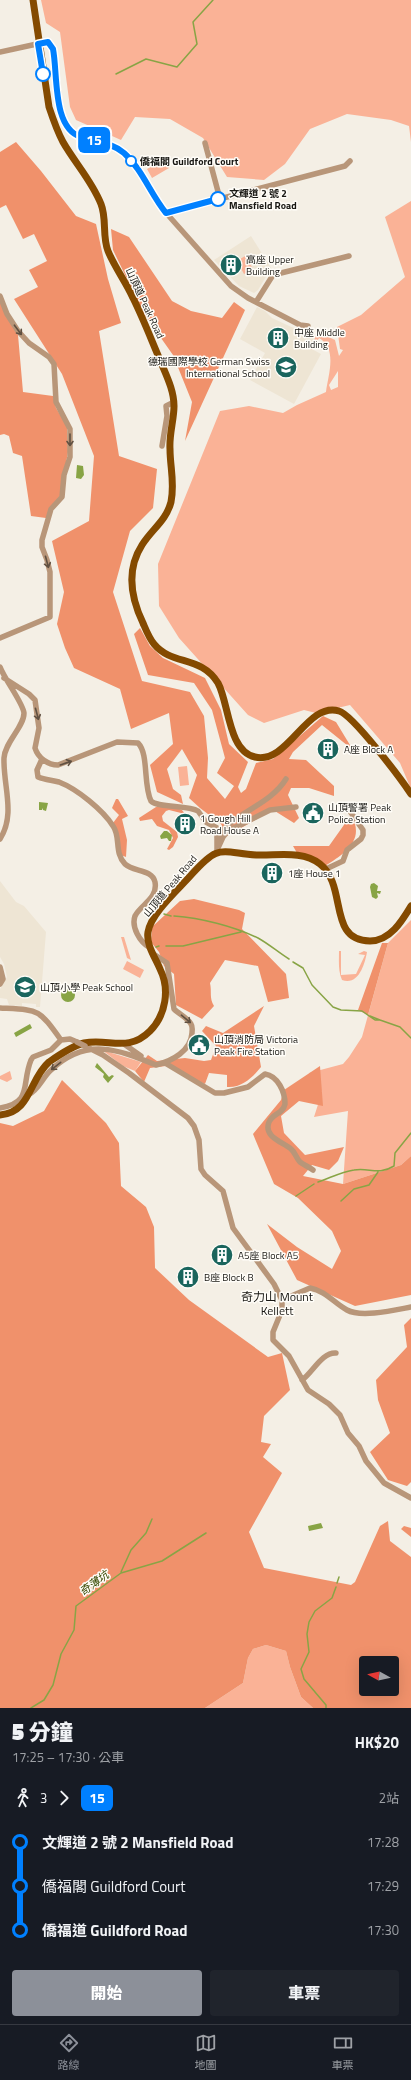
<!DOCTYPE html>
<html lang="zh-TW">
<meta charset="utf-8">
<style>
:root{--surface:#171b24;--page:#20242c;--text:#f1f3f6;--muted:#9ea1a6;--line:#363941;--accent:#8c9099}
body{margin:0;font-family:"Titillium Web","Noto Sans TC",sans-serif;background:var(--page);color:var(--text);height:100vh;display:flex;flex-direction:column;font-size:15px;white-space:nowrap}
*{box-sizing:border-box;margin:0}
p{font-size:13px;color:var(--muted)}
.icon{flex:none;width:22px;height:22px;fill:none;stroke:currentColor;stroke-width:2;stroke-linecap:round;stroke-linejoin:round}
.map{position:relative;height:1708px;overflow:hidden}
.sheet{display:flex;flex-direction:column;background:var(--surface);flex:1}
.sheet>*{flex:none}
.badge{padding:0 8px;border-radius:6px;font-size:14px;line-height:26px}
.needle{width:26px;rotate:278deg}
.controls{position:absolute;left:359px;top:1656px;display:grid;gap:8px}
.controls a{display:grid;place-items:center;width:40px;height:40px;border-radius:4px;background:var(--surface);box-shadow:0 4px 16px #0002;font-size:20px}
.map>.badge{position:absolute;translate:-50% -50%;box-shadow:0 0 0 2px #fff}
.legs{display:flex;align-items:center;gap:6px;height:44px;padding:0 12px;font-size:13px}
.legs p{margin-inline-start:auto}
.overview{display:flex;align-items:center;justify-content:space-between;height:68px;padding:0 12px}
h1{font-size:22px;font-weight:800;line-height:30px}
.action{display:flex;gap:8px;margin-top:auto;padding:8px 12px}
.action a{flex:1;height:46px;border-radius:4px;background:var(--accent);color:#fff;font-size:16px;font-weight:800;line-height:46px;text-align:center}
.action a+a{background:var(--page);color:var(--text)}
ul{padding:0 12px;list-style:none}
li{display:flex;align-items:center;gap:14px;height:44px;font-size:15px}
li i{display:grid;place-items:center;width:6px;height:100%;margin:0 5px;background:currentColor}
li i::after{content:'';width:10px;height:10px;margin:-5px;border:3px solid;border-radius:50%;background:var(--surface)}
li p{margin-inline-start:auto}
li:first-child i{background:linear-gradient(#0000 50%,currentColor 0)}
li:last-child i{background:linear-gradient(currentColor 50%,#0000 0)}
.tab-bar{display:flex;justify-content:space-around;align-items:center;height:56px;border-top:1px solid var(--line);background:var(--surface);font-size:11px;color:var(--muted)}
.tab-bar a{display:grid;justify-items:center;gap:2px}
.tab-bar .active{color:var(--accent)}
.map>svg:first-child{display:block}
</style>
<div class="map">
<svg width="411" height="1708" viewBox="0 0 411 1708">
<rect width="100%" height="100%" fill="#f4efe5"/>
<!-- built -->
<path fill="#eee5d4" d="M251,236L273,271L267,275L258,290L254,293L239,286L214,260Z
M257,307L265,311L272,318L315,338L310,348L321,354L294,404L250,380L265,353L240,339Z
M0,881L16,902L24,906L46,932L40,1007H36V1004L22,1003V1006L9,1005L7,999L0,998V989L7,977L4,964L0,957Z"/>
<!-- green -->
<path fill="#fab296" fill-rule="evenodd" d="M41,0H411V142L409,126L391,120L347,114L310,129L285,164L264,180L227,177L203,138L170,119L135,117L121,140L76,120L70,107L60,32L46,23Z
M165,159L169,168L152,178L147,169Z
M411,201V789L400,763L350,705L316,713L304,710L264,723L248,715L179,638L159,606L158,564L220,411L249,406L283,413L297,405L326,392C328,375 338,349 319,338L312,350L310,348L318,332L335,340L339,356L343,350L340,349L337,327L361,315L405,277L385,217ZM338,371V387L331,390L329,385Z
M245,256L253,269L244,274L237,261Z
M187,766L189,785L180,786L178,767Z
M411,920V1156L401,1165L343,1184L348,1111L314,1117L322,1092L309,1073L343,1064L349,1057L362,1037L388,943Z
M121,937H124L131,960L127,958Z
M339,951H341V975L356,974L365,955L358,954L364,951L367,952C365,963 359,986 342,980C338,971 339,961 339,951Z
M127,961L144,970L140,978L123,969Z
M102,1050L141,1062L135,1071L123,1066Z
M10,1071L12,1079L7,1082L0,1079V1076Z
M266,1645L286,1651L290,1667L301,1697L313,1708H205L243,1683L248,1658L253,1649Z"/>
<!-- forest -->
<path fill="#f0916b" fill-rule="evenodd" d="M16,142L41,171L76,216L96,224L108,279L121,323L99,331L119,456L157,469L153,508L130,531L113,592L142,681L190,692L204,716L208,758L207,778L225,799L234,786L217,773L225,758L212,710L194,683L148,675L134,634L140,628L150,646L163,658L205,678L221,710L229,744L248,762L238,787L241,793L246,789L256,763L273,759L323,716L336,722L353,750L322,725L293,752L289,759L306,760L334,786V796L309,788H291L288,795L299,818L294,823L270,808L257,819L227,836L221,824L200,808L189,798L197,775L182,749L167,769L173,789L181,795L183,804L157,792L150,765L173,744L169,713L131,729L120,689L74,668L65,648L57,624L64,592L52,541L89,521L94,456L62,374L14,299L38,287L29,270L47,261L34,234L23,239L6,205L0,208V152Z
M111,229L129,237L172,301L191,311L222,318L234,302L245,310L185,441L192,402L173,355L144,314L113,250Z
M0,302L18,335L23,392L53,396L56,408L67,426L68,452L60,496L46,518L31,516L22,456L13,453L9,436L4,434L0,435Z
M116,799H118L128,816L122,819L127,840L126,857L121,855L113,823L119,815L112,808Z
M172,806L182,810L185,814L169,810L166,811L162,816L163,821L177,832L178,837L173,847L169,850L167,849L173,838L169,830L157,826L152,819L140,821L139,818L156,807Z
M351,815C366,840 344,854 325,866L297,853L293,846H329Z
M194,899L239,910L245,913L242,929L286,974L289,998L268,1002L258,966L225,960L210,983C212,992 209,998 214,1006L202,1019L176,1005L174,974L164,966L159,952L151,942L152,927L180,901Z
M382,943H388L368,1015L358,1010Z
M264,1006L254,1026L261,1067C252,1078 242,1088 227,1087V1075L209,1073L205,1084L166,1066L150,1068L144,1082L135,1071L148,1055L157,1061L185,1058L204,1061L211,1060L216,1046L202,1031L206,1026L223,1033Z
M320,1066L323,1106L299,1101L281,1116L284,1133L305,1155L344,1147L338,1161L329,1170L312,1165L303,1176L343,1184L401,1165L411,1156V1295L355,1306L297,1280L267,1224L297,1247L332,1269L341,1251L332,1231L298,1198L274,1184L253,1134L281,1100L284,1090Z
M62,1080L106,1123L119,1143L121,1186L146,1207L154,1227L155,1268L189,1300L268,1357L282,1353L290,1390L264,1416L261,1442L271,1444L263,1457L282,1473L249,1532L264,1568L351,1585L355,1582L380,1526L388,1521L390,1541L411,1557V1708H313L301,1697L290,1667L286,1651L266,1645L253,1649L248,1658L243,1683L205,1708H0V1123L13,1126L44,1111ZM366,1663H392V1689H366Z
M411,1318V1482L407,1486L388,1480L370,1452L390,1433L378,1400L376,1380L407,1347L404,1325Z
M404,1526L411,1528V1537L401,1529Z"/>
<!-- water -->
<path fill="#88a445" d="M77,465L83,466L84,475L81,479L76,478Z
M39,802L48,803L46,811L43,810V808L42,810H39Z
M164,831H167L172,835L171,841H169L167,838L161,839L160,836Z
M374,883L378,886L377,891H381L380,894L377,893L378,897L376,899L372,897L370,887L371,884Z
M61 995a7 7 0 1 1 14 0a7 7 0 1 1-14 0Z
M30,1024L32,1028L16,1037L14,1033Z
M97,1063L109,1077L112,1075L114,1076L108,1083L103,1077L104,1074L95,1067Z
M321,1523L323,1528L309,1531L308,1526Z"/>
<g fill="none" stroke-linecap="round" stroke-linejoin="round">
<!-- stream -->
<path stroke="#88a445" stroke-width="1.5" d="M116,74L146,59L177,67L197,44L193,22L213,0
M164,914L171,916
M174,916C201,918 233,926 258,938C269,944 279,953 289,959
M166,946H183L241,932
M156,947L159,946
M293,962L303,968L312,985L333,1007L341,1010L362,1011L375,1020H380L400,1027L411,1038
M370,1016L380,1020
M318,1182C330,1178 341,1172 354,1170C369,1167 378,1176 394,1166L395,1153L411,1133
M296,1196L314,1184
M341,1201L354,1189L369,1185L378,1172
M121,1572L131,1550L146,1533L152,1519
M337,1583L339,1577
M31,1708L44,1700L53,1685L61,1654L74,1630L76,1606L121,1573L162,1561L206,1533
M326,1708V1705L304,1679L301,1669L309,1652L307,1634L309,1622L315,1611L332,1598L336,1587"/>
<!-- minor -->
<path stroke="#b89679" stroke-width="5.5" d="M0,52L46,42L50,43L54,52L61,114L69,130L78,136L105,143L122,152L132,162L160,206L231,286L248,298L300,325L308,326
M205,143L220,199
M166,213L345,166L350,161
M0,296L7,314L18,331L29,343L49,357L54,364L56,402L70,429V457L64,475L62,497L51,509L42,540V547L47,560L50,572V617L0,638
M256,302L273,275L349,256
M162,446L167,416L166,406L174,402
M0,667C5,680 23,703 24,713C24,727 5,742 4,758C3,786 16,814 0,839
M4,678L29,694L35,700L39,728L35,748C38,758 48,765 58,765L117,742L138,743C149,754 143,785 151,801C158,808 188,805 198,811L206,822L217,828V852
M42,759L37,770L38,777C45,780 52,780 59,782C77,789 103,810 113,826C121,837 114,853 125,864C133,872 152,869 155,882C158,899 141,904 135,916C131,927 140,942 149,947
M217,837C235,812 270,805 286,779
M217,850L223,837L228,831L270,810L296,807
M326,869L343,861L347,850L361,839L363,835V830L347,807
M0,967L3,979L0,984
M0,1008C39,1010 38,1008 61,1040
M61,1040L70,1039L77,1042
M124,1044L141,1056
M85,1046L103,1055L129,1073L188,1118L194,1126L199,1140L201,1169L205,1175L223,1191L233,1228L274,1284L282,1300V1310L273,1332V1340L289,1356L308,1390L329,1404L340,1415L348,1433L359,1446L366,1461L384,1483L411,1498
M165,1063L215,1093H224L248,1087L265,1074C278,1076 285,1092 285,1104C283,1114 273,1113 269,1122C263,1137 283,1142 291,1149C295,1152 296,1158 300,1162C304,1165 309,1167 313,1170
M28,1095C39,1090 42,1078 51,1070C86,1037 117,1049 156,1065C172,1061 191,1051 192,1033C192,1030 193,1027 191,1024C188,1018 179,1014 174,1009L167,963L152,953
M0,1108C33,1103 21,1084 31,1060L33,1057L51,1050L61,1040
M282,1300L310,1288C326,1291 334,1303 347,1310C361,1318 395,1310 411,1307
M302,1380C313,1372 322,1352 336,1353"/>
<!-- major -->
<path stroke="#844a00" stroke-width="7" d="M33,0L49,107C53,119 57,131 63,142C75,163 92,181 101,204C107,219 102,236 108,251C115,268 126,282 133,298C143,318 151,339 160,360C166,375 174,390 174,406C174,420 169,434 170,449C170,467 175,483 171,502C166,521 152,529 142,545C126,570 131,598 143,623C146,630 149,638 154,644C172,666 201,655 218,683C229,703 228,751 255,757C288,765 307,701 339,711C353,715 401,779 411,794
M0,1115C31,1113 29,1079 49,1062C59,1055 72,1046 84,1043C109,1038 128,1053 150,1031C166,1015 170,989 160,969C155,957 146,945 148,932C151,913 179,889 192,874C219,844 219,852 256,855C277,856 302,850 320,864C348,886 327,941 370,941C390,941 402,921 411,906"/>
<!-- minor-bridge -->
<path stroke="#b89679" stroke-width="5.5" d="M77,1042L85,1046"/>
</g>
<!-- one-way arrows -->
<defs><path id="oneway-shaft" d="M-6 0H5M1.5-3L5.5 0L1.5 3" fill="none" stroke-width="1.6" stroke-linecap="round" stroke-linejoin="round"/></defs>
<g stroke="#605041">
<use href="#oneway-shaft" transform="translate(18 330) rotate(53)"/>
<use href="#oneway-shaft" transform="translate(70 440) rotate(90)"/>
<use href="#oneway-shaft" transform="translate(47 562) rotate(75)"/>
<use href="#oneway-shaft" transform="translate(37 714) rotate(75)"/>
<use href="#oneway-shaft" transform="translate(66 763) rotate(-19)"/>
<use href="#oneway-shaft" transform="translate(186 1019) rotate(40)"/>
<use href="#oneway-shaft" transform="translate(56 1066) rotate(142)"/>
</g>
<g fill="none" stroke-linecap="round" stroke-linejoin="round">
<!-- line-1 casing -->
<g stroke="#fff" stroke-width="9">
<path id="line-1" d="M43,74L38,44L48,42L53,49C58,74 52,128 81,137C96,142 111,142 124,153C142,169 151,195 166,213L218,199"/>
</g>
<!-- line-1 -->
<use href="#line-1" stroke="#0080ff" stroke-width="6"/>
</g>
<!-- icons -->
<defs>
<g id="building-disc" transform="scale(1.15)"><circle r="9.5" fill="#1a655d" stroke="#fffdf8"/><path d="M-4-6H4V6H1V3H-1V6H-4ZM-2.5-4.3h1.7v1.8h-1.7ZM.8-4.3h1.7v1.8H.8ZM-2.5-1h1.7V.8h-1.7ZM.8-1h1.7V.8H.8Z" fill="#fff"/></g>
<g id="school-disc" transform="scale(1.15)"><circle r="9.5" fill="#1a655d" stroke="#fffdf8"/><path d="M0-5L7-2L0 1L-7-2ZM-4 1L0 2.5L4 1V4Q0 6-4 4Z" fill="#fff"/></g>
<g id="civic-disc" transform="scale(1.15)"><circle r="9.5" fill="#1a655d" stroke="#fffdf8"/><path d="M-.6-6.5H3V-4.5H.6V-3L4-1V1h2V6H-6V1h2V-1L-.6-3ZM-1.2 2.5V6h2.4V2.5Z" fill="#fff"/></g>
</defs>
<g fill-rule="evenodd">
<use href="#building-disc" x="231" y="265"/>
<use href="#building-disc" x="278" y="338"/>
<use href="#school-disc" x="286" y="367"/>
<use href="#building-disc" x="328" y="749"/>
<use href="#civic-disc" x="313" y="813"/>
<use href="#building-disc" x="185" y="824"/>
<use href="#building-disc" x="272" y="873"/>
<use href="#school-disc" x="25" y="987"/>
<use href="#civic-disc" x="199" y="1045"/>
<use href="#building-disc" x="222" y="1255"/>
<use href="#building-disc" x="188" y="1277"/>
</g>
<!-- markers -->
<g fill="#fff" stroke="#0080ff" stroke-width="2">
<circle cx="43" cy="74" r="7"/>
<circle cx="131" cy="161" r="5"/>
<circle cx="218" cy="199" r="7"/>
</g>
<g text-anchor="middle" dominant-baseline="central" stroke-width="3" stroke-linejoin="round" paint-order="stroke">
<!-- stop labels -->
<g font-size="10" font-weight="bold" fill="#181713" stroke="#fffdf8" text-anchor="start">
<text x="140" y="161">僑福閣 Guildford Court</text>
<text x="229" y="193">文輝道 2 號 2<tspan x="229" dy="12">Mansfield Road</tspan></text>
</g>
<!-- poi labels -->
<g font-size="10" fill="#181713" stroke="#fffdf8" text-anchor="start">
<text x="246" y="259">高座 Upper<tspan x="246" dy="12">Building</tspan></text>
<text x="294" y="332">中座 Middle<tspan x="294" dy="12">Building</tspan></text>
<text x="270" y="361" text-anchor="end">德瑞國際學校 German Swiss<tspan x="270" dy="12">International School</tspan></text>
<text x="344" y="749">A座 Block A</text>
<text x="328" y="807">山頂警署 Peak<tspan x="328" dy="12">Police Station</tspan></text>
<text x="200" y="818">1 Gough Hill<tspan x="200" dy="12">Road House A</tspan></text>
<text x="288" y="873">1座 House 1</text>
<text x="40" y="987">山頂小學 Peak School</text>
<text x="214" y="1039">山頂消防局 Victoria<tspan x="214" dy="12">Peak Fire Station</tspan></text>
<text x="238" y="1255">A5座 Block A5</text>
<text x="204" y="1277">B座 Block B</text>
</g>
<!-- street labels -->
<g font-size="10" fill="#181713" stroke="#fffdf8">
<text transform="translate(145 303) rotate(65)">山頂道 Peak Road</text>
<text transform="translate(170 886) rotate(-50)">山頂道 Peak Road</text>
</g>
<!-- water labels -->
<g font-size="11" font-style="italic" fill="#374800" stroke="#fffdf8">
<text transform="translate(94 1583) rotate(-36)">奇薄坑</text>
</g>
<!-- quarter labels -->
<g font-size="12" fill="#181713" stroke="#fffdf8">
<text x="277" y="1296">奇力山 Mount<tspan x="277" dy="14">Kellett</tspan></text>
</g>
</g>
</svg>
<div class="controls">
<a><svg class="needle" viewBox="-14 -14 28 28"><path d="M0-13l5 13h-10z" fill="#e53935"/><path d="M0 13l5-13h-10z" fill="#9ea1a6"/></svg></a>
</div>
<b class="badge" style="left:94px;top:140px;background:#0080ff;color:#fff">15</b>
</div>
<section class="sheet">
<div class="overview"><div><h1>5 分鐘</h1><p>17:25 – 17:30 · 公車</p></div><b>HK$20</b></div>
<div class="legs"><svg class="icon" aria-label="walk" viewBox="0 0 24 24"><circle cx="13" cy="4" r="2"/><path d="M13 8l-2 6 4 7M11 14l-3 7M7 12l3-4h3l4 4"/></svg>3<svg class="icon" aria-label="forward" viewBox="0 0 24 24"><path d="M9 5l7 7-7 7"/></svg><b class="badge" style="background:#0080ff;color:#fff">15</b><p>2站</p></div>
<ul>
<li><i style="color:#0080ff"></i><b>文輝道 2 號 2 Mansfield Road</b><p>17:28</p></li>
<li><i style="color:#0080ff"></i><span>僑福閣 Guildford Court</span><p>17:29</p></li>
<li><i style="color:#0080ff"></i><b>僑福道 Guildford Road</b><p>17:30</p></li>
</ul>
<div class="action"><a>開始</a><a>車票</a></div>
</section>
<nav class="tab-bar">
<a class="active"><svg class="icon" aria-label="directions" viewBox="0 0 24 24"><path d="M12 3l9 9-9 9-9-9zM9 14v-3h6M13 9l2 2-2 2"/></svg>路線</a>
<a><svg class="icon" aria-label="map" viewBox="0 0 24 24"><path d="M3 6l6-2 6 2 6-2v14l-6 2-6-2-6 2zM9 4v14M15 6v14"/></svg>地圖</a>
<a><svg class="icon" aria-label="tickets" viewBox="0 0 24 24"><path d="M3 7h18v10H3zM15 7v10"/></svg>車票</a>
</nav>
